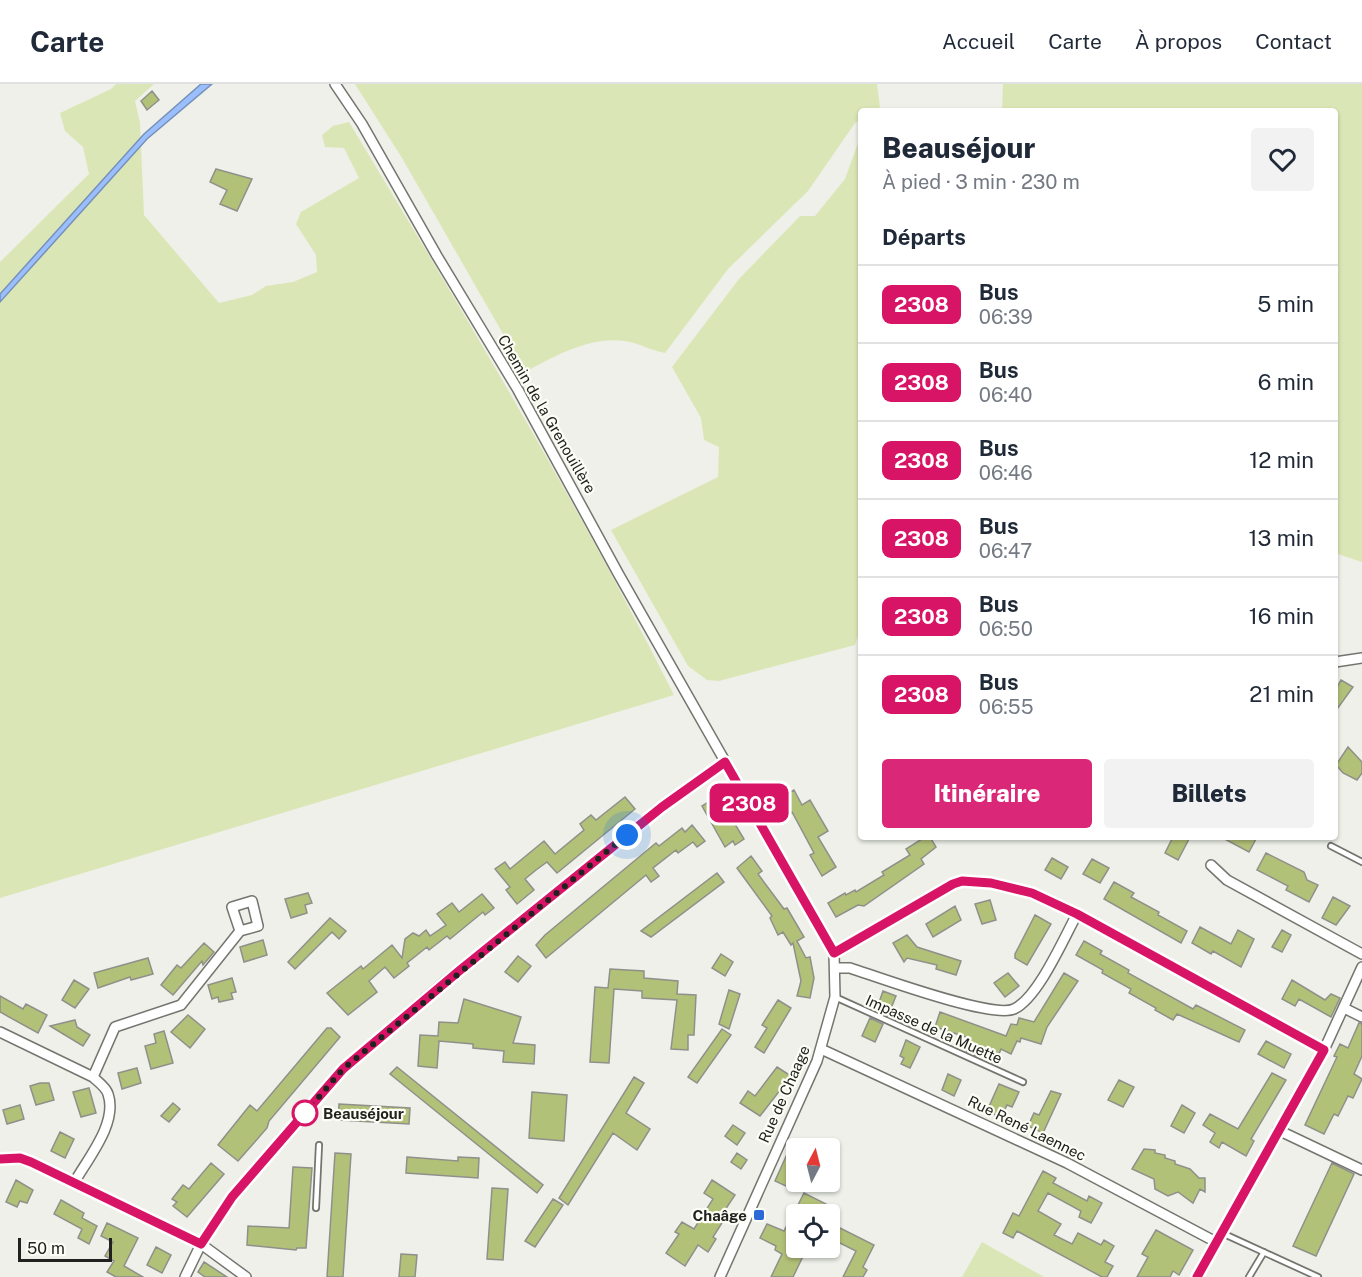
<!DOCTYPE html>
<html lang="fr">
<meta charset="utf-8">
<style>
:root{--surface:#fff;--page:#f2f2f3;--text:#1f2937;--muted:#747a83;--line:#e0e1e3;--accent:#db2777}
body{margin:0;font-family:"Public Sans",sans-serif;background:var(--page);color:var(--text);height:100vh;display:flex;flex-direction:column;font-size:22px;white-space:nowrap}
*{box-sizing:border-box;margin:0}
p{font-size:20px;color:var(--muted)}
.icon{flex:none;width:33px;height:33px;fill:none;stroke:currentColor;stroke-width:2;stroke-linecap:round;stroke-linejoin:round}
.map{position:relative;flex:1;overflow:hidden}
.details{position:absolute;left:858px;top:24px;width:480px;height:732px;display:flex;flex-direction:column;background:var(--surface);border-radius:6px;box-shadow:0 2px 4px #0004}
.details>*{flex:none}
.badge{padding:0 12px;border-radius:9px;font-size:21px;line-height:39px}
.needle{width:39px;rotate:7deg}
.tools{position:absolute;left:786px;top:1054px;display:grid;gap:12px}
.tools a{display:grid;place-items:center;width:54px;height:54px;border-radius:6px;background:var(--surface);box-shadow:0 2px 4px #0004;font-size:30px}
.scale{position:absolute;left:18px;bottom:15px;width:94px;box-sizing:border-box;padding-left:6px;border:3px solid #21221f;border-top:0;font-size:16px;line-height:21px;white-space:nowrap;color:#21221f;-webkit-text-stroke:4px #fcfef6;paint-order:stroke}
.you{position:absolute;width:30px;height:30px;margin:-15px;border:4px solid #fff;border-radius:50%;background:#1a73e8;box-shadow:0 0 0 9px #1a73e833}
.map>.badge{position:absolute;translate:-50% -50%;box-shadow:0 0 0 3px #fff}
h2{padding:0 24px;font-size:22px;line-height:54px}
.round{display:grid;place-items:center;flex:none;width:63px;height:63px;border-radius:6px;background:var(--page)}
.head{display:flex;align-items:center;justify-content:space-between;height:102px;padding:0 24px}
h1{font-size:28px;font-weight:800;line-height:45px}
.primary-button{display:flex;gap:12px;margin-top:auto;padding:12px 24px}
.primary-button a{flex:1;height:69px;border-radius:6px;background:var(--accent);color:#fff;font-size:24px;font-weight:800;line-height:69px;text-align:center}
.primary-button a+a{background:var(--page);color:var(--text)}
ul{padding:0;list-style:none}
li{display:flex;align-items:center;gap:18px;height:78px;padding:0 24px;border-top:2px solid var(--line)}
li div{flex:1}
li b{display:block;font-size:22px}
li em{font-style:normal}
li .badge{min-width:66px;font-weight:700;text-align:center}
header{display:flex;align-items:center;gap:36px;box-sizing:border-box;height:84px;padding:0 30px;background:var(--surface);border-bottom:2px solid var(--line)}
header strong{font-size:28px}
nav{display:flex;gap:33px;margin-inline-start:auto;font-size:21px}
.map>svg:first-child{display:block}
</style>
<header>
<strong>Carte</strong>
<nav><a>Accueil</a><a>Carte</a><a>À propos</a><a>Contact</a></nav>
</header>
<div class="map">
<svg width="1362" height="1193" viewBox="0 0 1362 1193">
<rect width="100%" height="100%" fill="#eef0e9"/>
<!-- green -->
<path fill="#dbe6b6" d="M116,0H154L135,17L140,39L144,131L219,219L252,211L266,202L293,198L317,188L316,171L296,140L301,128L359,94L344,64L325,63L322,51L333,42L349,38C462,226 575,414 674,611L0,814V178L89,90L83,63L65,47L60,29L111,5Z
M355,0H877L880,23L874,27H861V35L855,39L808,107L728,185L665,269C654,267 644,262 634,259C597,248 556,271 525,288L402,74Z
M1003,0H1362V478L1335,469V27H1002Z
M861,51V542L855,561L719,597L707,596L688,582L611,446L718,393L719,363L704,356L701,334L672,283L739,195L800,132H815L845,95Z
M982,1158L1044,1193H962Z"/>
<!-- water -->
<path fill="#9bbffd" stroke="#7690ba" stroke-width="1.5" d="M201,0H212L147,55L0,218V210L144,50Z"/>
<!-- building -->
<path fill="#b2c178" stroke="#8f908a" stroke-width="1.5" d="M152,7L159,16L147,26L141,17Z
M216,85L252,95L237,127L220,120L227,106L210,98Z
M1341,596L1353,603L1335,628V607Z
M1348,663L1362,678V689L1357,696L1343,689L1336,681Z
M794,706L802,721L810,716L828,747L818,753L836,783L822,792L810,771L814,769L792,728L782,733L773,718Z
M718,712L744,755L735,761L733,757L725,763L702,722Z
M625,713L635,725L557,789L547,778L536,786L525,795L534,806L517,820L506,806L510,803L495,785L505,778L510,785L544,757L555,770L584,746L580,740L591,731L596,736Z
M692,741L705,757L697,763L693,758L678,769L676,766L653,784L659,792L651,798L646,791L546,874L536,861L545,851L656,759L659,762L682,744L685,748Z
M925,753H930L936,763L921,775L924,780L864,822L858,821L836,833L828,819L845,809L846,811L855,806L856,808L884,791L882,788L910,771L906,765Z
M1173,753H1190L1178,776L1165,769Z
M1221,753H1257L1249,768Z
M1266,769L1304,788L1307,796L1318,801L1309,818L1286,806L1288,802L1257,786Z
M751,772L762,787L758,790L784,825L787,824L804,853L797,857L806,874L810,873L814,894L810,914L797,912L801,897L793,859L791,861L783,848L778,851L770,834L772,832L737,784Z
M1052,774L1068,783L1061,795L1045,786Z
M1092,775L1109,784L1100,799L1083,790Z
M717,789L724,798L651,853L641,847Z
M1114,798L1134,809L1131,813L1159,828L1158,831L1187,847L1181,859L1104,815Z
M308,809L312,819L305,821L307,829L291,834L285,815Z
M482,810L494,824L485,831L483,828L450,855L447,852L429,866L427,863L407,879L409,882L394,894L385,883L369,897L377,908L348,931L327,909L361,882L363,885L392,861L402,874L405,855L413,849L419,852L426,846L430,852L446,841L437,830L452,819L459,828Z
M1333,813L1350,822L1336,841L1322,834Z
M990,816L996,836L982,840L975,820Z
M955,822L961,836L933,853L926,840Z
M1035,831L1051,840L1027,881L1015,874V870Z
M330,834L346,847L339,855L332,848L295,885L288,878Z
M1200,843L1231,860L1238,846L1254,855L1241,883L1213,867L1211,870L1192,859Z
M1282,846L1291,851L1282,868L1272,863Z
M907,851L917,863L961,877L956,891L936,885L937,881L907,874L904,878L893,859Z
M263,856L267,871L244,878L240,863Z
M1084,857L1102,867L1100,870L1129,886L1128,889L1193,925L1196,921L1245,946L1239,958L1177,930L1173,936L1155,926L1156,924L1129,909L1131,905L1102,889L1103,886L1076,871Z
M204,859L214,868L203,881L202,877L173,911L161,901L177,881L181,884Z
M721,870L733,878L725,892L712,884Z
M518,872L531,882L518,898L505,888Z
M148,874L153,890L131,896L130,893L98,904L94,889Z
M610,885L644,887V894L678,897L677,910L696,911L694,951H688V966L671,965L677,916L642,914V907L614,905L609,979L590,978L595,903L608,904Z
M1008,889L1019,902L1005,913L994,899Z
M1064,889L1078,897L1047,943L1041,960L1021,954L1020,958L1017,957L1011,970L1001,965L999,970L982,963L978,973L964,966L969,954L935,943L940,928L1006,952L1011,940L1017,941L1019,934L1034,938Z
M232,894L236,908L231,909L233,915L219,918L218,913L212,915L208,901Z
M74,896L89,905L75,924L62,916Z
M1292,896L1325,916L1331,910L1340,914L1331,933L1299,915L1295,922L1282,915Z
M729,906L740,910L729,945L719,940Z
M883,907L896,912L888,932L876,927Z
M0,912L23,925L26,920L47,931L38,949L0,928Z
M464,915L521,933L513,959L535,961L534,980L503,978L504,967L473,964V960L439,957L437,984L418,982L420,951L438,952L439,938L458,939Z
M778,916L791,924L764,969L755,963L767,944L762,941Z
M188,931L205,945L190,964L171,948Z
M870,934L883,940L875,958L862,952Z
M75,936L77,943L90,951L83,962L50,942Z
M1359,939L1362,940V972L1354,990L1362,995L1353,1014L1348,1012L1338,1032L1334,1030L1324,1050L1305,1041L1337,973L1334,972L1340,960L1348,964Z
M327,944H331L340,953L269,1037L267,1044L238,1077L218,1061L250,1021L257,1027Z
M722,945L731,951L697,999L688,993Z
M164,947L173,979L151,985L145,962L156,959L154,950Z
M906,956L920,963L910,984L901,980L904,974L900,972Z
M1266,957L1291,970L1284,984L1258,970Z
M397,983L543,1101L537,1109L390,990Z
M777,983L791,992L760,1032L740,1019L748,1007L755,1012Z
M137,984L141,999L122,1005L118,989Z
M1272,989L1286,996L1251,1055L1254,1057L1246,1072L1222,1058L1219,1064L1210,1058L1215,1049L1203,1041L1210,1030L1238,1045Z
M948,990L961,996L954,1012L942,1006Z
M634,993L644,999L626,1029L650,1045L637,1066L613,1049L568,1121L559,1114Z
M1119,996L1134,1003L1123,1023L1108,1016Z
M40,999H49L54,1016L36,1021L30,1002Z
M999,1000L1019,1008L1012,1023L1007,1021L1001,1034L987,1027Z
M89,1004L96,1029L81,1033L73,1008Z
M1051,1007L1061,1010L1043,1049L1028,1042L1034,1029L1039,1031Z
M532,1008L567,1011L564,1057L529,1054Z
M173,1019L180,1025L169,1038L161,1032Z
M339,1020L410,1024L409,1040L338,1036Z
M20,1021L24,1035L7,1040L3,1026Z
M1182,1021L1195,1029L1184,1049L1171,1042Z
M733,1041L745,1049L737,1061L725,1052Z
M60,1048L74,1055L65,1074L51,1067Z
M1144,1065L1155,1066V1069L1165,1071V1074L1175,1077V1080L1190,1085L1199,1094H1205V1108L1200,1105L1193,1119L1178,1108L1168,1112L1155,1105L1154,1095L1132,1085Z
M788,1068L796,1072V1085L788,1103L775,1097Z
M335,1069L351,1070L343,1193H327Z
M737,1069L747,1076L741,1085L731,1078Z
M407,1073L458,1077V1073L479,1074L478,1094L406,1089Z
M211,1079L224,1090L187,1133L173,1122L177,1118L172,1115L183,1101L189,1105Z
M1332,1079L1354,1090L1316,1172L1293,1162Z
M293,1083L312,1084L306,1164H297L296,1166L247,1161L248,1142L289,1144Z
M1043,1087L1056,1094L1053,1099L1087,1117L1089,1112L1102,1119L1091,1139L1079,1133L1081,1127L1048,1109L1038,1127L1061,1140L1054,1151L1072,1160L1078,1149L1101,1161L1104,1156L1114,1162L1105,1178L1113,1182L1107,1193H1102L1017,1147L1013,1154L1003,1149L1013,1129L1019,1132Z
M16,1096L33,1106L27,1119L20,1117L17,1123L6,1118Z
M712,1096L735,1111L723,1129L727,1131L713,1153L716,1155L708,1168L698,1161L685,1182L666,1169L679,1150L675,1148L682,1138L694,1145L713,1115L704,1109Z
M492,1104L508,1105L503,1176L487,1175Z
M804,1109L828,1121L823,1131H807L796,1125Z
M553,1115L563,1121L535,1163L525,1157Z
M61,1116L84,1129L82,1134L97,1142L89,1160L78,1154L82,1145L54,1130Z
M107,1139L138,1154L124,1182L143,1193H116L107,1188L114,1177L105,1172L113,1158L101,1152Z
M830,1139L874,1161L863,1183L867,1186L863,1193H843L856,1167L830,1154Z
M767,1140L784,1147L786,1143L796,1147V1164H807L793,1193H771L782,1170L775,1166L776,1162L760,1154Z
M1156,1146L1193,1166L1179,1191L1173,1187L1170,1193H1137L1148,1173L1142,1170Z
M156,1163L171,1171L162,1189L147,1181Z
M401,1170L417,1171L415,1193H399Z
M204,1178L227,1193H205L198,1188Z"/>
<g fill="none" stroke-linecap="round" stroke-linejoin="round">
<!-- service casing -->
<g stroke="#74756f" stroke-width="8">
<path id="service" d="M1331,762L1362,778
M835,913L1023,998
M316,1124L319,1061
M1222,1149L1318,1193
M1249,1193L1264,1168"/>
</g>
<!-- minor casing -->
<g stroke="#74756f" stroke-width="12">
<path id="minor" d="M335,0L362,40L437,172L518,306L619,491L834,869L835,913L817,977L720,1193
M1335,578L1362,574
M1211,781L1227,796L1362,870
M834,869L953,800L962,797L991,799L1032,809L1077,830L1324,966
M835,884H850C878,893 992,935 1014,925C1038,914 1064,854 1077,830
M1344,924L1362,933
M0,948L93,993
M821,965L1067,1079L1216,1158
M1278,1046L1362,1086
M0,1075H20L31,1078L201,1160L246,1193
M74,1099C88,1074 118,1039 108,1010C106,1003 97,997 93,993L115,943L181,921L240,847L232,823L252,817L258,842L240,847
M185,1193L201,1160L232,1113L343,985L441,901L661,723L725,678
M1197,1193L1324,966L1362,883"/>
</g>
<!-- service -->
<use href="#service" stroke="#fff" stroke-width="4.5"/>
<!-- minor -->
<use href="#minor" stroke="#fff" stroke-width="9"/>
</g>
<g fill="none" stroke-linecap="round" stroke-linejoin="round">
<!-- line casing -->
<g stroke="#fff" stroke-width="14">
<path id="line" d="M0,1075L20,1074L31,1078L201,1160L232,1113L343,985L459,887L662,723L725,678L834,869L953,800L962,797L991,799L1032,809L1077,830L1324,966L1197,1193"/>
</g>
<!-- line -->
<use href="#line" stroke="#d81466" stroke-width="9"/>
<!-- walk -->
<path stroke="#21221f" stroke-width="6" stroke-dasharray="0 10.8" d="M305,1029L343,985L627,751"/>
</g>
<!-- markers -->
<circle fill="#fff" stroke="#d81466" stroke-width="3" cx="305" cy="1029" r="12"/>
<rect fill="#2d6ad8" stroke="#fcfef6" stroke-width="2" x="753" y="1125" width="12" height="12" rx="3"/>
<g text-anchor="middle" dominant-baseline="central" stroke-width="4.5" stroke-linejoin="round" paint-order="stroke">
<!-- street labels -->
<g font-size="15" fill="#21221f" stroke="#fcfef6">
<text transform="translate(547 330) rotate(60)">Chemin de la Grenouillère</text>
<text transform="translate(934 945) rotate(24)">Impasse de la Muette</text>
<text transform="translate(784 1010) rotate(-66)">Rue de Chaage</text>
<text transform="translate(1027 1044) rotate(26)">Rue René Laennec</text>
</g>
<!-- stop labels -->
<g font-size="15" font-weight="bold" fill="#21221f" stroke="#fcfef6" text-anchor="start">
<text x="323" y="1029">Beauséjour</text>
</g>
<!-- poi labels -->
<g font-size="15" font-weight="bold" fill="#21221f" stroke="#fcfef6" text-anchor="end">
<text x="747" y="1131">Chaâge</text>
</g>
</g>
</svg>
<div class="tools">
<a><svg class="needle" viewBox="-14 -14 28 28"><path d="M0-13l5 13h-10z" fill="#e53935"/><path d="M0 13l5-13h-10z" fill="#747a83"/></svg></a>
<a><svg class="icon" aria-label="locate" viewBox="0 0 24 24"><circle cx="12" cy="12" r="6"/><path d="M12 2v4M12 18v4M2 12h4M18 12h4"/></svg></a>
</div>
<div class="scale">50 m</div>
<div class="you" style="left:627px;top:751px"></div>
<b class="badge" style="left:749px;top:719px;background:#d81466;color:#fff">2308</b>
<section class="details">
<div class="head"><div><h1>Beauséjour</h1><p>À pied · 3 min · 230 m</p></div><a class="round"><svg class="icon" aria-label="heart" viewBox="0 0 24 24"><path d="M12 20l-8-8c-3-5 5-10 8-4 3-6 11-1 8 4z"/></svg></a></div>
<h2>Départs</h2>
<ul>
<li><span class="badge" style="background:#d81466;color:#fff">2308</span><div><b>Bus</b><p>06:39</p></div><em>5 min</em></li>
<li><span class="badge" style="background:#d81466;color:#fff">2308</span><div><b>Bus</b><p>06:40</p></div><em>6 min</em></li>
<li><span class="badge" style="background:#d81466;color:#fff">2308</span><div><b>Bus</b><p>06:46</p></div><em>12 min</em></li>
<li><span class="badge" style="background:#d81466;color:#fff">2308</span><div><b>Bus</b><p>06:47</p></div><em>13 min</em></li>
<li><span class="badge" style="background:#d81466;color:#fff">2308</span><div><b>Bus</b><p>06:50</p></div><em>16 min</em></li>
<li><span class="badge" style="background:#d81466;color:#fff">2308</span><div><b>Bus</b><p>06:55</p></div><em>21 min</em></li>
</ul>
<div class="primary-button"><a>Itinéraire</a><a>Billets</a></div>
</section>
</div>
